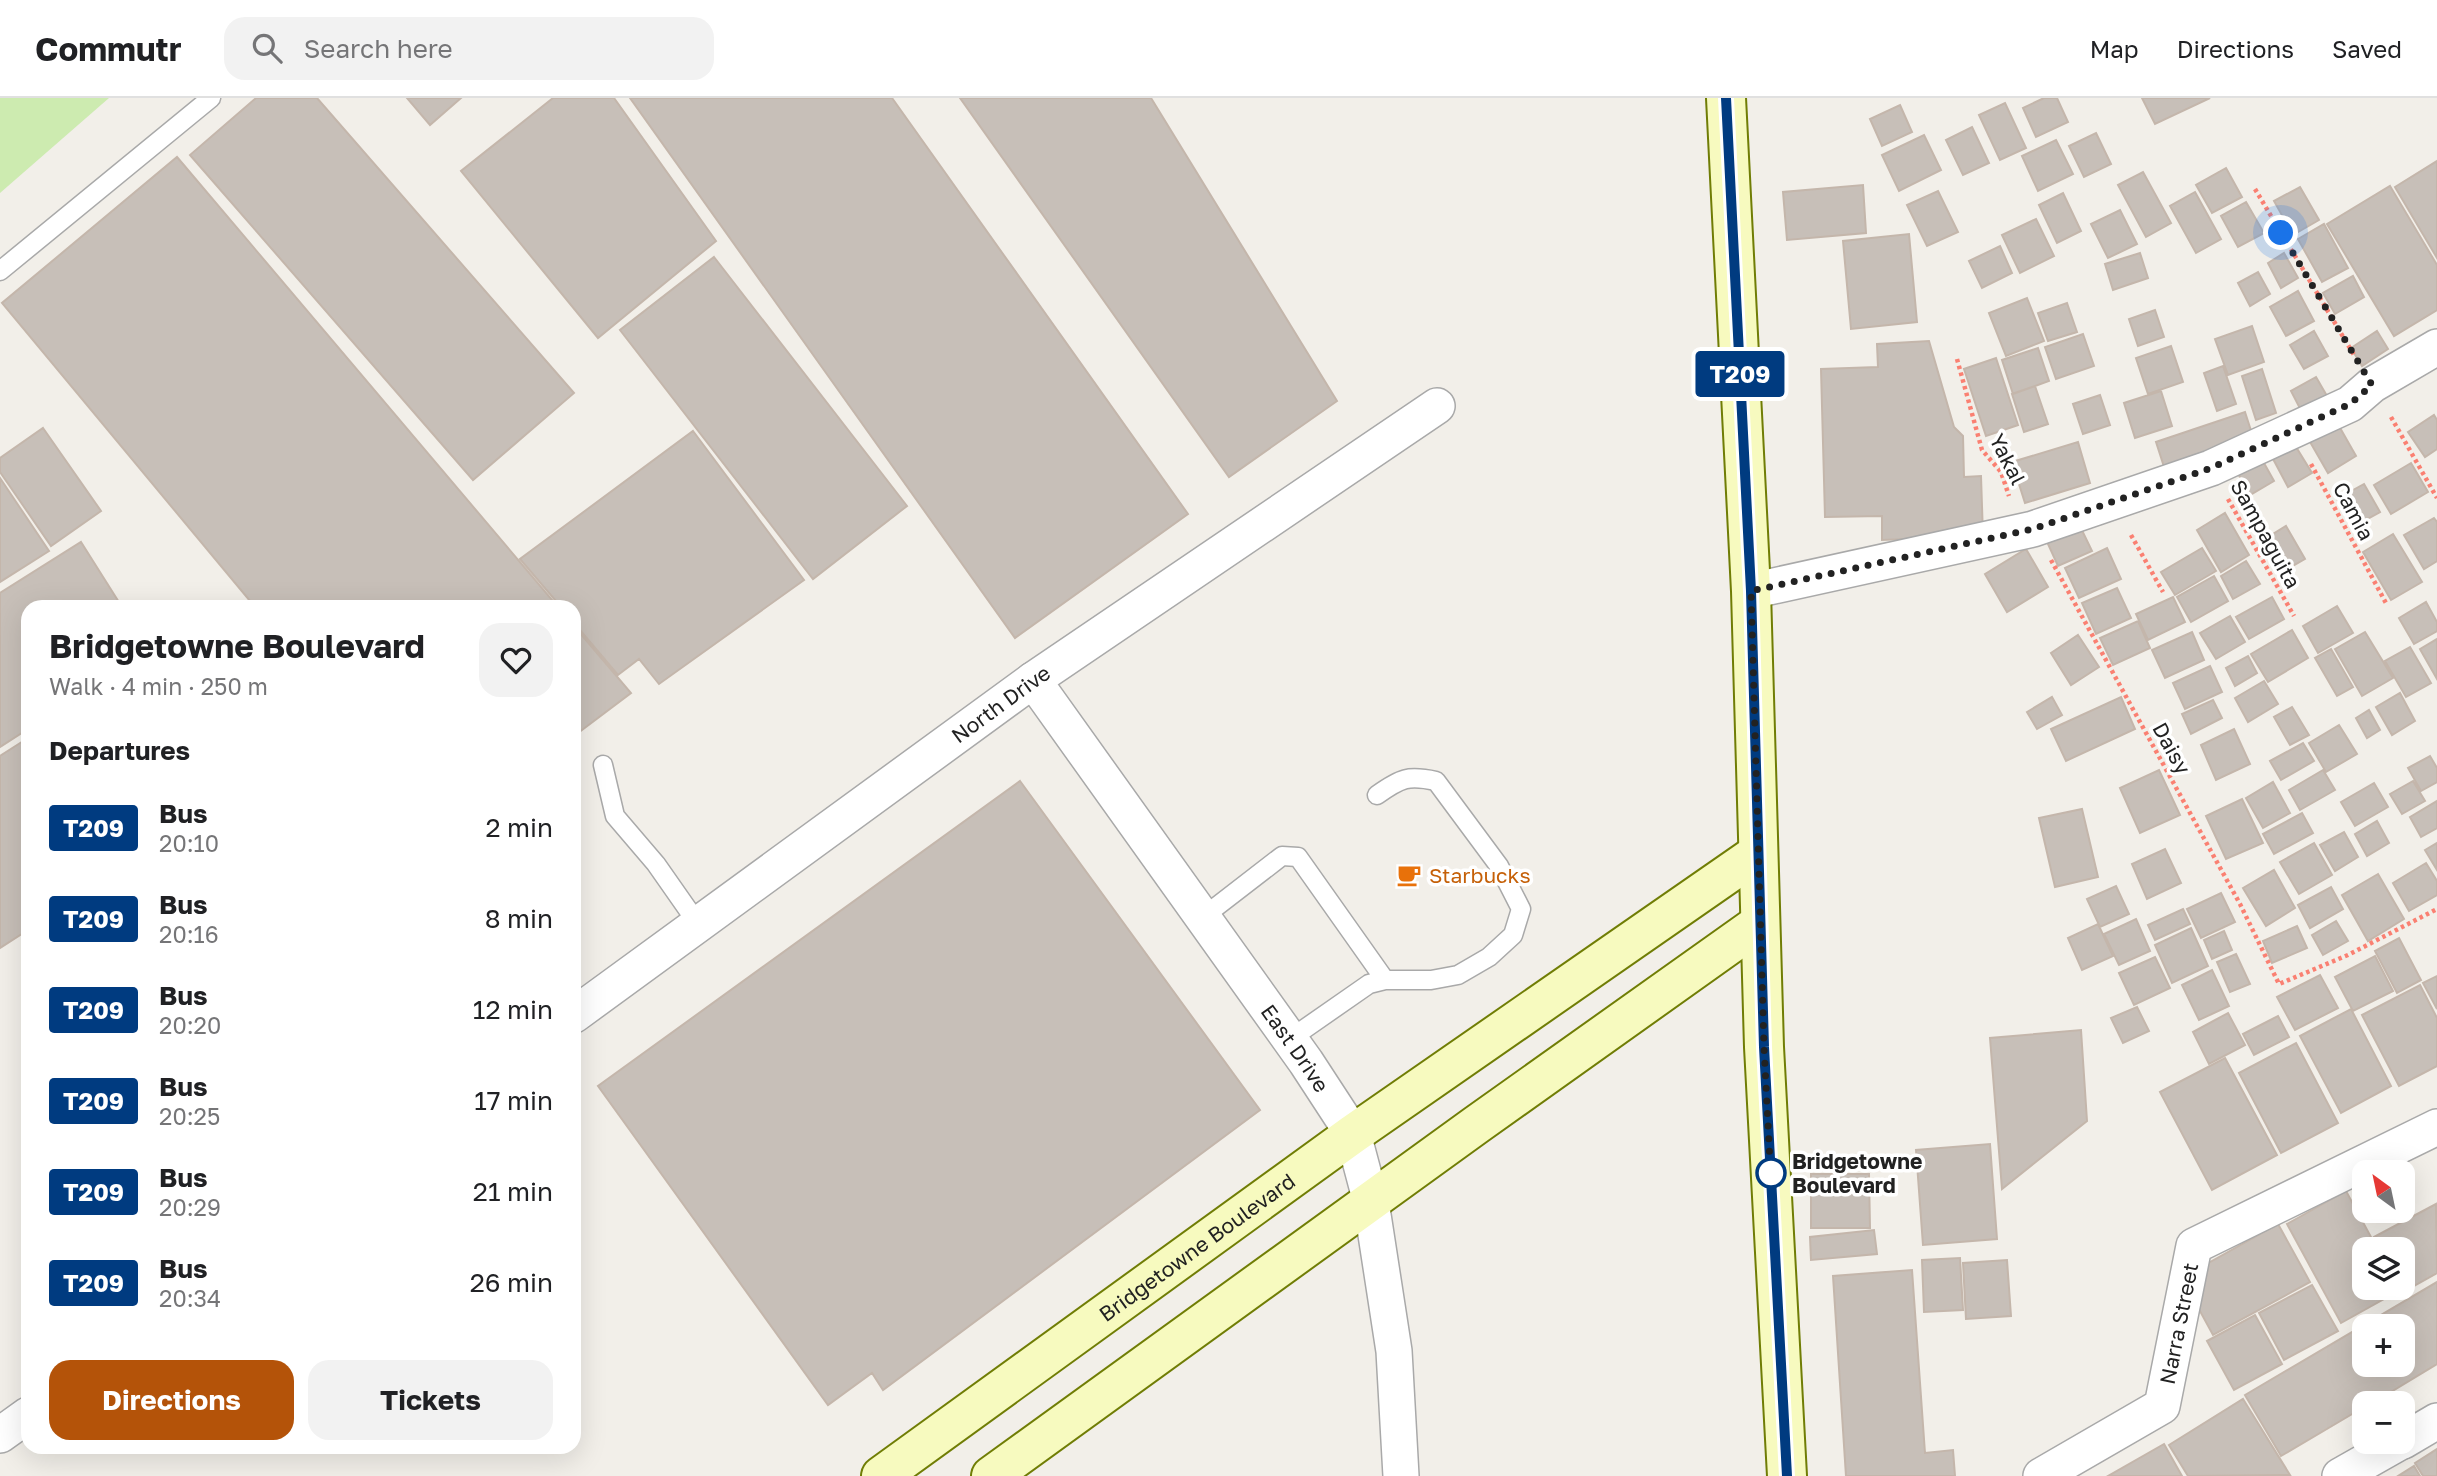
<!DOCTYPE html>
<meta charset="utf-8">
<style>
:root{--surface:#fff;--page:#f2f2f2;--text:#202124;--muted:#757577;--line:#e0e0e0;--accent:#b45309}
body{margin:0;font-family:"Golos Text",sans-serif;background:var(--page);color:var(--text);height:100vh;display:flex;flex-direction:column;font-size:26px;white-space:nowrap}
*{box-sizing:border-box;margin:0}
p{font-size:23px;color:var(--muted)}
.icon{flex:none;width:38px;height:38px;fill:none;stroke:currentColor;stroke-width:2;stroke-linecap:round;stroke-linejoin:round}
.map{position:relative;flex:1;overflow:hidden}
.sheet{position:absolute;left:21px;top:502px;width:560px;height:854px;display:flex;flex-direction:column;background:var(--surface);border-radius:21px;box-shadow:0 7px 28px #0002}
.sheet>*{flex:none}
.badge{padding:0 14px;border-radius:5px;font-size:24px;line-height:46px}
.needle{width:46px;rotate:327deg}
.buttons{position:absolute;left:2352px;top:1062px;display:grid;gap:14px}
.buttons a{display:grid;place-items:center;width:63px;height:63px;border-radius:14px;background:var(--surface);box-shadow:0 7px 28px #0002;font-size:35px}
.you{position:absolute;width:35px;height:35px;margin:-18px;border:5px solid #fff;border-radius:50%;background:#1a73e8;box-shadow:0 0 0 10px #1a73e833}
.map>.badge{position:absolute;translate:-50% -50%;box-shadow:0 0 0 4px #fff}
h2{padding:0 28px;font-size:26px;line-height:63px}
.round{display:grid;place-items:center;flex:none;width:74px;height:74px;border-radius:21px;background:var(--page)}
.summary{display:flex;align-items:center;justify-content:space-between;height:119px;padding:0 28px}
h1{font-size:33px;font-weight:700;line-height:52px}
.button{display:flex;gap:14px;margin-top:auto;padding:14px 28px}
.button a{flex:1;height:80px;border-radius:21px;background:var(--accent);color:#fff;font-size:28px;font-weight:700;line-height:80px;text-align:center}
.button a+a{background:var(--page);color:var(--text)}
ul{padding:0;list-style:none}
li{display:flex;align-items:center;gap:21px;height:91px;padding:0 28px}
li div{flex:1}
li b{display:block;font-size:26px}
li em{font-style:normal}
li .badge{min-width:77px;font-weight:700;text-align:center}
header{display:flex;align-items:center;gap:42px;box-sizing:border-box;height:98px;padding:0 35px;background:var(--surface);border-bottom:2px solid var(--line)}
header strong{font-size:33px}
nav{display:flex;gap:38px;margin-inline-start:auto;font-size:24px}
.search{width:490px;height:63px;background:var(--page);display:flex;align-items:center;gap:18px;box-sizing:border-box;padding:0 24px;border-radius:21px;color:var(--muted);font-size:26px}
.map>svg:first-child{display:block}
</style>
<header>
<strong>Commutr</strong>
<div class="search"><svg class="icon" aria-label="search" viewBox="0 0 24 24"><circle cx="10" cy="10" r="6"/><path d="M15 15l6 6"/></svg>Search here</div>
<nav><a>Map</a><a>Directions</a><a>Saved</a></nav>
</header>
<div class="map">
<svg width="2437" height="1378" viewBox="0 0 2437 1378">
<rect width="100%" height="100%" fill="#f2efe9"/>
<!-- grass -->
<path fill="#cdebb0" d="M0,0H109L0,95Z"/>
<!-- building -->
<path fill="#c7bfb8" stroke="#c4b6ab" stroke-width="2" fill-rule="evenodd" d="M256,0H317L574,295L473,382L190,57Z
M407,0H461L430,27Z
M553,0H614L716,143L598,240L461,73Z
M630,0H892L1188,416L1015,540Z
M960,0H1151L1337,303L1229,379Z
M2044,0H2057L2068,24L2036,39L2023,10Z
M2142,0H2210L2155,26Z
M2005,5L2026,50L2000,62L1979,17Z
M1900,7L1912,34L1882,48L1870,21Z
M1972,29L1989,65L1963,77L1946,42Z
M2096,35L2111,66L2084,79L2069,48Z
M1924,37L1941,72L1899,93L1882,57Z
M2056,42L2073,76L2038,93L2022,58Z
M177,59L558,509H255L2,205Z
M2437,63V160L2395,89Z
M2226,70L2242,99L2212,115L2196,87Z
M2143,74L2171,125L2146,139L2118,87Z
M1863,87L1866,135L1787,142L1783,94Z
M2390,88L2437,167V212L2394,238L2327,126Z
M2300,89L2319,122L2293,137L2274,103Z
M1938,93L1958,134L1927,148L1907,107Z
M2195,94L2221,141L2196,155L2170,108Z
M2063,95L2081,133L2057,145L2039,107Z
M2246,104L2264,135L2238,149L2221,118Z
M2120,112L2137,146L2108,160L2091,126Z
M2036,121L2054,158L2020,175L2002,137Z
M2324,126L2348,170L2322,184L2298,141Z
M1909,136L1917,224L1851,231L1843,143Z
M2000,148L2012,175L1982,190L1969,163Z
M2140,155L2148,180L2113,192L2105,166Z
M2284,155L2298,180L2281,190L2268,165Z
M714,159L907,408L813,481L620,232Z
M2258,174L2270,196L2250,208L2238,185Z
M2353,178L2364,199L2335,216L2323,195Z
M2298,193L2314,223L2286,238L2270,209Z
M2027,200L2044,243L2006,258L1989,215Z
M2067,205L2077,234L2048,243L2038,215Z
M2155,212L2164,239L2138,248L2129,221Z
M2252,228L2264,264L2228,277L2215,241Z
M2314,233L2328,258L2304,271L2290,247Z
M2377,233L2388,251L2362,268L2351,250Z
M2083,236L2094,268L2056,281L2045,249Z
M1929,243L1954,329L1963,338L1964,379L1981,378L1983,438L1882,442V418L1825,419L1821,271L1878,269L1877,246Z
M2171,248L2183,284L2148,296L2136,260Z
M2038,250L2049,283L2013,296L2002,262Z
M1996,260L2018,327L1986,338L1964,271Z
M2223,268L2236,306L2217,313L2204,275Z
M2262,271L2276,315L2256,322L2242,278Z
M2316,279L2331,305L2305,320L2291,293Z
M2035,288L2048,326L2024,334L2012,296Z
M2161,293L2172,328L2135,340L2124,305Z
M2100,297L2110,327L2083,336L2073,306Z
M2245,314L2255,345L2166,375L2156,344Z
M2434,317L2437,322V351L2425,359L2408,334Z
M2335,321L2356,358L2328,375L2306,337Z
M43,330L101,413L51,448L0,374V360Z
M693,333L804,482L659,586L639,561L618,577L574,525V509H561L520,461Z
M2078,344L2090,385L2025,405L2012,364Z
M2293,344L2312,375L2288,389L2271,357Z
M2260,358L2274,383L2250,397L2236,372Z
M2411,365L2428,394L2391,416L2374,387Z
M0,380L49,453L0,484Z
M2364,386L2380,414L2353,429L2337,401Z
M2225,415L2249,457L2221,474L2197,432Z
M2076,420L2092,453L2058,468L2043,435Z
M2434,420L2437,424V463L2424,471L2404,437Z
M2286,428L2305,461L2282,474L2263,442Z
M2393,436L2422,484L2391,502L2363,454Z
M81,444L122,509H28V631L0,649V495Z
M2107,450L2121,481L2079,500L2065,470Z
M2202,450L2216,473L2175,497L2161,474Z
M2026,451L2048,489L2007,514L1985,476Z
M2246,463L2260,486L2233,501L2221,478Z
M2214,478L2228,503L2191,524L2177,499Z
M2117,490L2131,520L2096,536L2082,505Z
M2173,499L2185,524L2148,542L2136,516Z
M2272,499L2284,521L2249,541L2236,519Z
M2426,504L2437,524V533L2414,546L2399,520Z
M2337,508L2353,535L2318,555L2303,528Z
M2230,518L2245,544L2216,561L2200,535Z
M2138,523L2150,550L2113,567L2100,540Z
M574,528L631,595L574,638Z
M2292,532L2308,560L2268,584L2251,556Z
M2192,534L2204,562L2165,580L2152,552Z
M2365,534L2393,580L2362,598L2335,551Z
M2078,537L2099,569L2071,587L2051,555Z
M2437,541V581L2420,551Z
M2410,549L2431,585L2406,599L2385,563Z
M2331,551L2353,589L2337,598L2315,560Z
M2248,558L2257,575L2235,588L2226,570Z
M2210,568L2222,594L2185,611L2173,585Z
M2264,583L2278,606L2248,624L2235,600Z
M2400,595L2415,623L2392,637L2376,609Z
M2052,599L2062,617L2037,631L2027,614Z
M2121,599L2135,631L2066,663L2051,631Z
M2213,602L2222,620L2191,636L2182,616Z
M2292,609L2309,637L2290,647L2274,619Z
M2369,612L2380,632L2367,640L2356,620Z
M2339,627L2357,656L2326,674L2309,645Z
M2234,631L2250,666L2216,682L2201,647Z
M28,640V832L0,850V658Z
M2303,645L2314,663L2281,682L2270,663Z
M2430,658L2437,670V684L2421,693L2408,670Z
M2159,672L2180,717L2140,735L2120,690Z
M2323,672L2335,692L2300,712L2289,692Z
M1020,683L1260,1012L883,1292L872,1275L828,1307L598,988Z
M2413,683L2425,703L2402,716L2390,696Z
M2273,684L2290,715L2263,730L2246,700Z
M2374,685L2388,709L2355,728L2341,704Z
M2242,701L2263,745L2226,761L2206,718Z
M2437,703V730L2421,739L2410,719Z
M2082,711L2098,779L2055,789L2039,720Z
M2302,715L2313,735L2274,756L2263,736Z
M2377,723L2389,745L2367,758L2355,736Z
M2344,734L2358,759L2335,773L2320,747Z
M2314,745L2332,777L2299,796L2280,764Z
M2437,745V772L2425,752Z
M2165,751L2181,785L2147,801L2132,766Z
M2426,765L2437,783V797L2409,813L2393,785Z
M2274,772L2295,810L2266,828L2243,790Z
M2378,776L2404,821L2368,843L2342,797Z
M2116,788L2129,816L2100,829L2087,801Z
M2331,789L2343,811L2310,830L2298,807Z
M2221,795L2235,824L2201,840L2187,811Z
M2183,811L2190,826L2155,842L2148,827Z
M2136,821L2150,853L2119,867L2104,836Z
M2336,823L2348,843L2323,857L2312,837Z
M2098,826L2113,858L2082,872L2068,840Z
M2297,828L2307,850L2272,865L2263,843Z
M2191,830L2208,868L2172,885L2155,847Z
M2224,833L2232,852L2212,861L2204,842Z
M2399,840L2421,882L2397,895L2375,853Z
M2236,856L2250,886L2230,894L2217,864Z
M2375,858L2393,893L2353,913L2335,879Z
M2155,859L2170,890L2134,907L2119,875Z
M2212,872L2229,908L2199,922L2182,887Z
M2320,877L2338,910L2295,932L2277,899Z
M2437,878V911L2423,885Z
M2420,887L2437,920V968L2399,988L2362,917Z
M2137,909L2149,933L2123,945L2111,920Z
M2351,911L2391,988L2341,1015L2300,938Z
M2228,915L2245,947L2209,966L2193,934Z
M2278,918L2289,939L2254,957L2243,936Z
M2081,932L2087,1023L2002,1091L1990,940Z
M2296,945L2338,1025L2281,1055L2239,975Z
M2225,960L2277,1057L2212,1092L2160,994Z
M1990,1046L1997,1141L1923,1147L1916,1052Z
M1811,1076H1869L1870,1130H1811Z
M2346,1093L2378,1152H2364V1190H2399L2400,1192L2341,1225L2287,1126Z
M2436,1106L2437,1175L2403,1194L2401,1190L2403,1152H2381L2374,1139Z
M2278,1126L2310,1184L2213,1237L2189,1193L2196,1172Z
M1874,1132L1877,1156L1811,1162L1810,1139Z
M1960,1160L1963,1212L1924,1214L1922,1162Z
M2007,1162L2011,1218L1966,1221L1963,1165Z
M1912,1172L1925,1355L1953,1352L1955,1378H1846L1833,1178Z
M2437,1184V1266L2371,1306H2364V1309L2281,1358L2245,1297ZM2364,1228H2403V1267H2364Z
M2312,1187L2338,1233L2284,1262L2259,1215Z
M2255,1217L2282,1266L2234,1292L2207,1243Z
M2243,1301L2290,1377L2188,1378L2169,1347Z
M2164,1346L2182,1378H2108Z
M2437,1351V1378H2423L2415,1365Z
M2414,1368L2420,1378H2398Z"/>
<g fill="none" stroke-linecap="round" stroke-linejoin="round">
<!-- lane casing -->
<g stroke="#a9a9a9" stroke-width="21">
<path id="lane" d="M0,173L211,0
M603,667L615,718L656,766L698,826
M1203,819L1282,758L1298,759L1385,882
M1290,941L1369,886L1385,882H1431L1458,877L1489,859L1513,837L1521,811L1499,768L1436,683C1408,677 1401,680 1377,697"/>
</g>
<!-- street casing -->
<g stroke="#a9a9a9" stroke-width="38">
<g id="street">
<path d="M1751,493L2033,431L2211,370L2350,306L2372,287L2437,249"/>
<path id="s1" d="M1033,582L1306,964L1353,1036L1371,1104L1394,1253L1401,1378"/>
<path id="s2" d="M574,917L1033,582L1437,308"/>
<path d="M0,1337L28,1317"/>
<path d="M2403,1343L2437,1323"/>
<path id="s3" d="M2041,1378L2162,1308L2194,1148L2437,1029"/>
<path d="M2340,1378L2400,1344"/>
</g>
</g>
<!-- secondary casing -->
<g stroke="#707d05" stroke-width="42">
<g id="secondary">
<path d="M1726,0L1751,493L1764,949L1787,1378"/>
<path id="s4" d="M881,1378L1353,1036L1758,755"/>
<path d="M991,1378L1476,1027L1760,825"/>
</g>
</g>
<!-- path -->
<path stroke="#fa8072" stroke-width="4.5" stroke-dasharray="3.5 3.5" stroke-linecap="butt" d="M2255,91L2354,257
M1957,261L1982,352L2001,374L2009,398
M2391,319L2437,400
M2311,366L2387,507
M2228,401L2294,518
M2131,437L2163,494
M2051,462L2240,806L2279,886L2348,857L2437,811"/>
<!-- lane -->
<use href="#lane" stroke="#fff" stroke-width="18"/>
<!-- street -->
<use href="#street" stroke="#fff" stroke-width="35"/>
<!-- secondary -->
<use href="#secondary" stroke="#f7fabf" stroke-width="38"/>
</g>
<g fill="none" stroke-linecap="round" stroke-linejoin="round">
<!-- line casing -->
<g stroke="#fff" stroke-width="16">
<path id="line" d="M1726,0L1751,493L1764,949L1787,1378"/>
</g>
<!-- line -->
<use href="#line" stroke="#003b80" stroke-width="10"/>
<!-- walk -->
<path stroke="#222" stroke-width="7" stroke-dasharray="0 12.6" d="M1771,1075V1083L1764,949L1751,493L2033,431L2211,370L2350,306L2372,287L2281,135"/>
</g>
<!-- icons -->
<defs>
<g id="cafe-bare" transform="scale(1.89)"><path d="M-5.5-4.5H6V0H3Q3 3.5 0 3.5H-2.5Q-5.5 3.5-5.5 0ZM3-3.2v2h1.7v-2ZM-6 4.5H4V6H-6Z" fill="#e8710a" stroke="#fff" stroke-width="2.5" paint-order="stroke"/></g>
</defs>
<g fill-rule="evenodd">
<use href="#cafe-bare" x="1409" y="777"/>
</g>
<!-- markers -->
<circle fill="#fff" stroke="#003b80" stroke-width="3.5" cx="1771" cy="1075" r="14"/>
<g text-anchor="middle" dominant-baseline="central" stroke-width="7" stroke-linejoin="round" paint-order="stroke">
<!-- street labels -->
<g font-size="21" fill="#222" stroke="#fff">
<text transform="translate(2008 361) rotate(63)">Yakal</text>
<text transform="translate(2354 413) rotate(62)">Camia</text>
<text transform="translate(2266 436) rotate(61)">Sampaguita</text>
<text stroke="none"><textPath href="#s2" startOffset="528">North Drive</textPath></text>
<text transform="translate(2172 650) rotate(61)">Daisy</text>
<text stroke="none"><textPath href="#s1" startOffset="452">East Drive</textPath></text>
<text stroke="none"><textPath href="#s4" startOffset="390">Bridgetowne Boulevard</textPath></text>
<text stroke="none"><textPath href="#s3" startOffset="224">Narra Street</textPath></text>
</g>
<!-- food labels -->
<g font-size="21" fill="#c56008" stroke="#fff" text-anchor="start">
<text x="1429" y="777">Starbucks</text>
</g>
<!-- stop labels -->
<g font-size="21" font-weight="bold" fill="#222" stroke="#fff" text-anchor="start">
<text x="1792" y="1063">Bridgetowne<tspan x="1792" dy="24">Boulevard</tspan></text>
</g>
</g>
</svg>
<div class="buttons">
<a><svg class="needle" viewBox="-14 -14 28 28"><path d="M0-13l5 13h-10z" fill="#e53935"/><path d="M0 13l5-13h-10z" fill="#757577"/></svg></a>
<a><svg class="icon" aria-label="layers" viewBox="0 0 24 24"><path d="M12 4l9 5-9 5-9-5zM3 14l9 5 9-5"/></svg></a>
<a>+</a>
<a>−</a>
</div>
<div class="you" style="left:2281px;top:135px"></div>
<b class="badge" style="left:1740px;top:276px;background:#003b80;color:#fff">T209</b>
<section class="sheet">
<div class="summary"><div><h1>Bridgetowne Boulevard</h1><p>Walk · 4 min · 250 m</p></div><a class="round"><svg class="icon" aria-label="heart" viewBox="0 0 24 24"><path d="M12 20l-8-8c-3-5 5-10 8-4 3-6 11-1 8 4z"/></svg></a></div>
<h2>Departures</h2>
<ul>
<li><span class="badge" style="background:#003b80;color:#fff">T209</span><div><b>Bus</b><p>20:10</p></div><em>2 min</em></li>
<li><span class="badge" style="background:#003b80;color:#fff">T209</span><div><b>Bus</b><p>20:16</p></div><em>8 min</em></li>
<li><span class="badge" style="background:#003b80;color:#fff">T209</span><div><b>Bus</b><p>20:20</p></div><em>12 min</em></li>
<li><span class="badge" style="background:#003b80;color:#fff">T209</span><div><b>Bus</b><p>20:25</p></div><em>17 min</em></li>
<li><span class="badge" style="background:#003b80;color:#fff">T209</span><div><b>Bus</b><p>20:29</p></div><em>21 min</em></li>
<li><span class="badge" style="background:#003b80;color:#fff">T209</span><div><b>Bus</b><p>20:34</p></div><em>26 min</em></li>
</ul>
<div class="button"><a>Directions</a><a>Tickets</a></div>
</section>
</div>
